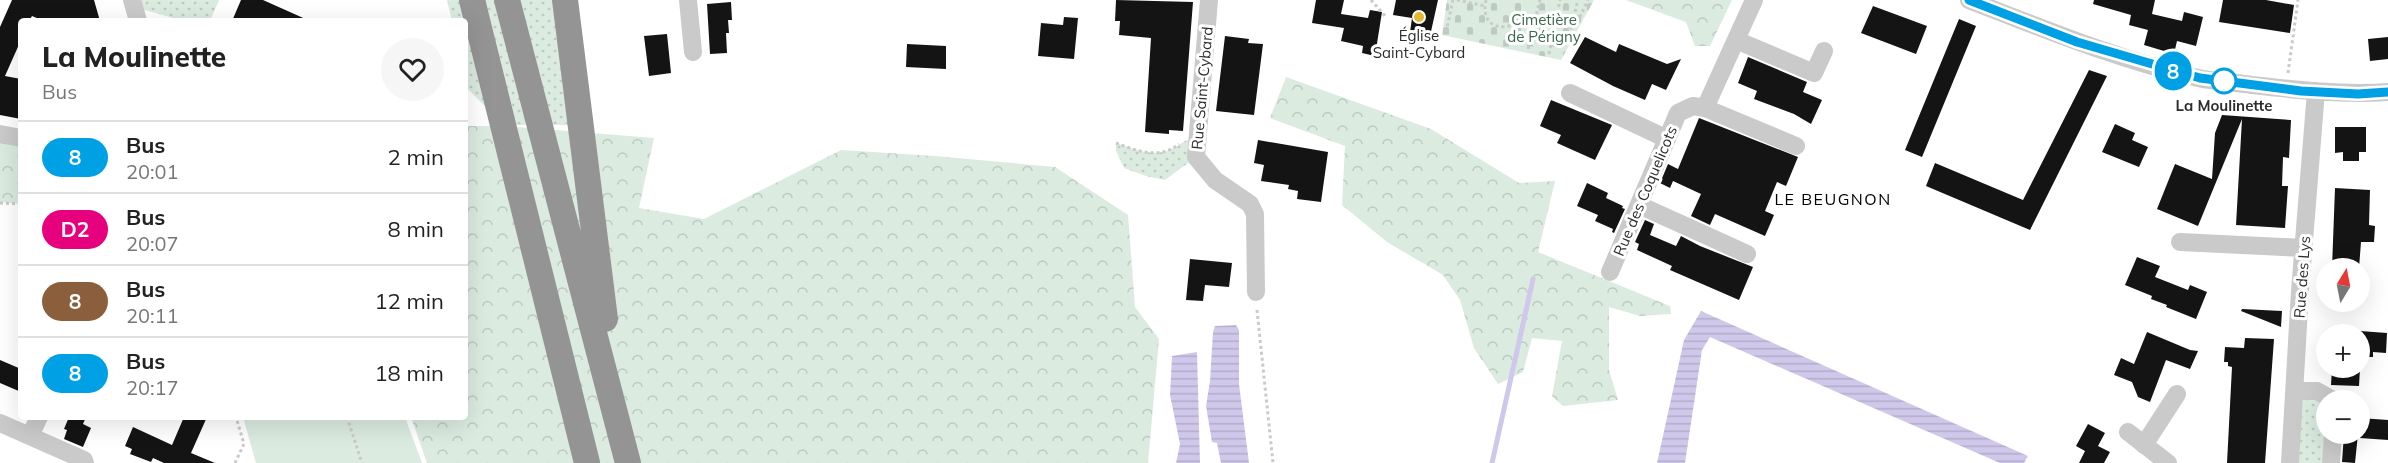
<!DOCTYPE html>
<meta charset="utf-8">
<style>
:root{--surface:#fff;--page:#f6f6f6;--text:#222;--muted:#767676;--line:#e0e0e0}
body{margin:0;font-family:Mulish,sans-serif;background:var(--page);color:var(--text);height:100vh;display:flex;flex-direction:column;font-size:22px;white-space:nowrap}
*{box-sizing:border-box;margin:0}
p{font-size:20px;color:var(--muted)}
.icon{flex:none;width:33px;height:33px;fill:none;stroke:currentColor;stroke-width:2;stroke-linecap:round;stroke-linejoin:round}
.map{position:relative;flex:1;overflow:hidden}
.drawer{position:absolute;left:18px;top:18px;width:450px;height:402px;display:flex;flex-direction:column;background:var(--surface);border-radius:6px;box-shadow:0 6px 24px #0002}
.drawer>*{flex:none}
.badge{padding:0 12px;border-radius:20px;font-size:21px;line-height:39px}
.needle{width:39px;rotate:10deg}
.buttons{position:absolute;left:2316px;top:258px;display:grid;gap:12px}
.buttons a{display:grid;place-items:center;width:54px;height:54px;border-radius:50%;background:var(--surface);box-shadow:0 6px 24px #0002;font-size:30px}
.map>.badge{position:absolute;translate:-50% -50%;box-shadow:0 0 0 3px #fff}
.round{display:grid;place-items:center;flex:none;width:63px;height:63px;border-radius:32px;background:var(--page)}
.head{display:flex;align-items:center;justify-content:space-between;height:102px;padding:0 24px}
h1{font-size:28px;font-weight:800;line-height:45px}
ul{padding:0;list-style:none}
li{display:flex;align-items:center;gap:18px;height:72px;padding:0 24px;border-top:2px solid var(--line)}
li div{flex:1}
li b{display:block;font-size:22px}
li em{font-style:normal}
li .badge{min-width:66px;font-weight:700;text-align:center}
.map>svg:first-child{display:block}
</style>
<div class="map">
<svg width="2388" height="463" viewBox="0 0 2388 463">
<defs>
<pattern id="grass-dots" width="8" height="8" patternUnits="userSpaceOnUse" patternTransform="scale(1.5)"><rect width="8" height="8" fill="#dbebe0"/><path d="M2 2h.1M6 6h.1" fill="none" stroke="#bccac0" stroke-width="1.8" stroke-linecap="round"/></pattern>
<pattern id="forest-crowns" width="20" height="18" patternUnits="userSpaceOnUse" patternTransform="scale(1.5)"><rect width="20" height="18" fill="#dbebe0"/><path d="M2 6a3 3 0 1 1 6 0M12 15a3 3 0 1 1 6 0" fill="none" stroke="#bccac0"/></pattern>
<pattern id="cemetery-stones" width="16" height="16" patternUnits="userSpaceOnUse" patternTransform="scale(1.5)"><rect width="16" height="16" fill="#dbebe0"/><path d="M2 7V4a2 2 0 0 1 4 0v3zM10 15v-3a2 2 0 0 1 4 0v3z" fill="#bccac0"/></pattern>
<pattern id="water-rules" width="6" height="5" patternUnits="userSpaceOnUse" patternTransform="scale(1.5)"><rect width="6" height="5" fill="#d0c8ea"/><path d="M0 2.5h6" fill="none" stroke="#b3acc9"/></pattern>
</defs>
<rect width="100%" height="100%" fill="#fff"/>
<!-- grass -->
<path fill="url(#grass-dots)" d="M138,0H219L210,21H184L141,9Z
M447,0H565L580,126L540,124L504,126L468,89L465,77V21H452Z
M1197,138L1196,157L1165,180L1146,176L1124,168L1116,151V143C1134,149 1153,158 1172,149C1183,143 1183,140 1197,138Z
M2296,391L2326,400V434L2331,463H2290Z"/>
<!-- forest -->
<path fill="url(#forest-crowns)" d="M1626,0H1732L1710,46H1695L1686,22Z
M1286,77L1431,129L1519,183L1555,181L1538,252L1670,306L1671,314L1640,316L1609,307V370L1618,400L1563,406L1552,396L1562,341L1532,338L1523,372L1498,384L1474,348L1460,300L1443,275L1387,242L1342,205L1345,146L1270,118Z
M465,126H504L654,138L639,208L704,219L841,150L935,156L1055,167L1128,215L1135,307L1159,339L1148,463H427L411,417H465Z
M0,134L21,138V204L0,202Z"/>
<!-- cemetery -->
<path fill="url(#cemetery-stones)" d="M1447,0H1594L1561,60L1442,35Z"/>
<!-- green -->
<path fill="#dbebe0" d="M243,417H405L422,463H256Z"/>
<!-- water -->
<path fill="url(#water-rules)" d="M1701,311L2028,456L2024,463H2000L1710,337L1702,350L1685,463H1657L1684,340Z
M1236,325L1239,330V384L1249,463H1221L1217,443L1212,442L1206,406L1210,381L1213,332L1215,326Z
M1197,352L1200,463H1176L1180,444L1170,395L1172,356Z"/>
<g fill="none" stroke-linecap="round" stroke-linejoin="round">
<!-- stream -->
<path stroke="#d0c8ea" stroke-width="5" d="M1492,463L1533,279"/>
</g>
<!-- building -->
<path fill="#141414" d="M12,0H94L100,21H44L32,16L29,21H21V40L5,76L21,79V119L0,115V27Z
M241,0H263L310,21H232Z
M1116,0L1193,2L1183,131L1169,130V134L1145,132L1151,38L1119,35L1120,21H1115Z
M1316,0H1344L1341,14L1368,18L1370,10L1382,12L1375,56L1362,53L1363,46L1341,41L1344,28L1312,23Z
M1396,0H1438L1430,36L1410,32L1412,18L1393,15Z
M2094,0H2155L2152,14L2182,21L2184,12L2203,17L2196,46L2177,41L2174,54L2144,45L2148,30L2129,25L2131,15L2093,4Z
M2223,0H2266L2294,5L2290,33L2219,22Z
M731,2L732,20H728L729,33H726L727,53L710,54L707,4Z
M1873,6L1927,26L1916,54L1861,33Z
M1064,17L1078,18L1074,59L1038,56L1041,23L1063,25Z
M1959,19L1976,26L1922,157L1905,150Z
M667,34L671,73L649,76L644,36Z
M1225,36L1249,39L1248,43L1263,44L1254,115L1216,111Z
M1585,37L1616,52L1619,44L1667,64L1681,59L1666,90L1652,84L1645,100L1613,86L1570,63Z
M2388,37V59L2370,61L2368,39Z
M907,44L946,46V69L906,67Z
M1748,57L1807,82L1803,92L1822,100L1811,124L1794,114L1754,99L1757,91L1738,83Z
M2089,70L2107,76L2030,230L1926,186L1935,163L2023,200Z
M1551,100L1612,125L1595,160L1557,143L1561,135L1540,126Z
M2222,115L2291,120L2289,158L2283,157L2282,186H2288L2285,228L2236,225L2242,119L2198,226L2157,209L2175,164L2212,179L2215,133Z
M1699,118L1798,157L1786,186L1777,182L1765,211L1774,215L1765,236L1715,214L1710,225L1691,216L1701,194L1673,181L1670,188L1660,183L1668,164L1678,169Z
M2115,124L2135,133L2132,140L2148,147L2139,167L2102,152Z
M2335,127H2366V152H2359V161H2343V152L2335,153Z
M1258,140L1328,152L1321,202L1297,199L1298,191L1288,189L1289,185L1261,181L1264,165L1254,163Z
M1587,183L1608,193L1606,198L1623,206L1622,208L1625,209L1614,233L1612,232L1613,229L1595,221L1598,215L1577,206Z
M2335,188L2370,190L2369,225L2375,226L2374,242H2361L2359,268H2332Z
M1645,220L1654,224L1650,235L1676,246L1681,236L1700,246L1753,267L1739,300L1670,270L1672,266L1637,250L1639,244L1635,242Z
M2137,257L2160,266L2155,277L2188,290L2190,285L2207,292L2196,319L2166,307L2167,305L2151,299L2152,296L2125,285Z
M1190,259L1232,263L1229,287L1205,285L1203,301L1186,300Z
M2242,309L2282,311L2281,327L2241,311Z
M2360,331L2387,333L2386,353L2373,352V357H2360Z
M2147,332L2190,350L2198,351L2190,369L2166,360L2150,402L2138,397L2132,382L2114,375L2121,358L2134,364Z
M2245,338L2274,339L2265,463H2227L2232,367L2228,366V362H2224L2225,347L2244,348Z
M0,360L21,369V392L0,383Z
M2332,368H2360L2359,386L2331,385Z
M69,417H86L83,424L91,428L83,447L64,439L67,430L64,429Z
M184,417H207L191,453L215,463H164L153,458L151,462L130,454L132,449L125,446L133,427L172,445Z
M2360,418L2388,420V440L2360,438Z
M2088,424L2105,433L2098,446L2110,452L2104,463H2079L2085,451L2076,446Z
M2344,434H2358L2355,463L2342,462Z"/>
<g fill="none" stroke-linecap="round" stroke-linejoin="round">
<!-- path -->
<path stroke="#cacaca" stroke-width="3" stroke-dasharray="3 3" stroke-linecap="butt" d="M1371,0L1387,18
M1457,0L1485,6
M1486,0C1481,21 1494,31 1513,25L1519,15L1576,25L1588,0
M1446,32L1453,0
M1568,41L1578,0
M1528,49L1540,0
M1549,54L1560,0
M2288,73L2298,0
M1116,143C1137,151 1160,160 1179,144
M0,203L21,204
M1257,310L1273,463
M347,417L362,463
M235,463L244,444L236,417"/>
<!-- minor -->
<path stroke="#cacaca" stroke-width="18" d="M132,0L138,21
M688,0L693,52
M1209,0L1196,157L1215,180L1250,204L1255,214L1256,292
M1969,0C2044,29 2119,60 2198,78C2215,82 2234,82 2252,85C2297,90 2342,95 2388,92
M1736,40L1814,73L1824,51
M1570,93L1667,139
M1705,108L1796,146
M0,134L21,138
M1639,205L1747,254
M2180,242L2304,248
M1610,272L1678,113L1693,106L1705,108L1754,0
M2296,391H2317L2333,400
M0,423L84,460L85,463
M2128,432L2168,463
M30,436L39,417
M2144,445L2177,394
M2290,463L2300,291L2316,91
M2331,463L2333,434"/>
<!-- highway -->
<path stroke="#949494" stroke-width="26" d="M472,0L587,463
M507,0L628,463
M565,0L605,319"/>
</g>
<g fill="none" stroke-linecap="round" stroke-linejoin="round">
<!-- line casing -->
<g stroke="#fff" stroke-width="14">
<path id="line" d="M1969,0L2077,42L2200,78L2301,91L2358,94L2388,92"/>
</g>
<!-- line -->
<use href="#line" stroke="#00a0e4" stroke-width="9"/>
</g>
<!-- markers -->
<circle fill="#e1b933" stroke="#fff" stroke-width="2" cx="1419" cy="17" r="6"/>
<circle fill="#fff" stroke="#00a0e4" stroke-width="3" cx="2224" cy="81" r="12"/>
<g text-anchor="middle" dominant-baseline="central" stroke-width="6" stroke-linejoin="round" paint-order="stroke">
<!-- park labels -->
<g font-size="15" fill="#3c684d" stroke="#fff">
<text x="1544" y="19">Cimetière<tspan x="1544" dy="17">de Périgny</tspan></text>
</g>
<!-- poi labels -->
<g font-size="15" fill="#2d2d2d" stroke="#fff">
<text x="1419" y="35">Église<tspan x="1419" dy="17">Saint-Cybard</tspan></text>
</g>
<!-- street labels -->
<g font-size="15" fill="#2d2d2d" stroke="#fff">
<text transform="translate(1202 88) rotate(-85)">Rue Saint-Cybard</text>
<text transform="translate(1645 191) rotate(-67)">Rue des Coquelicots</text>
<text transform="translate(2302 277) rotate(-86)">Rue des Lys</text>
</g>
<!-- stop labels -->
<g font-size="15" font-weight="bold" fill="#2d2d2d" stroke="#fff">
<text x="2224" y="105">La Moulinette</text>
</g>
<!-- neighbourhood labels -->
<g font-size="16" letter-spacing="1.5" fill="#000" stroke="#fff">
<text x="1833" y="199">LE BEUGNON</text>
</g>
</g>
</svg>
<div class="buttons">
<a><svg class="needle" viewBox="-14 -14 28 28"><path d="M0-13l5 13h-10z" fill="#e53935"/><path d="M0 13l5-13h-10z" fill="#767676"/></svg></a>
<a>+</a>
<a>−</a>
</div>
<b class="badge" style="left:2173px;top:71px;background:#00a0e4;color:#fff">8</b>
<section class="drawer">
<div class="head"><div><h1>La Moulinette</h1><p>Bus</p></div><a class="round"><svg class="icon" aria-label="heart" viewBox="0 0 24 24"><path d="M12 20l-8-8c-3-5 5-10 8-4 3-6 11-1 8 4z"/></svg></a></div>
<ul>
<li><span class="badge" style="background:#00a0e4;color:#fff">8</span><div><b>Bus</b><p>20:01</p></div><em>2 min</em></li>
<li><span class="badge" style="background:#e6007e;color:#fff">D2</span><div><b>Bus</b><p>20:07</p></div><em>8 min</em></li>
<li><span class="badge" style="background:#8b5e3c;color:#fff">8</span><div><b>Bus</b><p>20:11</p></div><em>12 min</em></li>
<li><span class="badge" style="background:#00a0e4;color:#fff">8</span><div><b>Bus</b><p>20:17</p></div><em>18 min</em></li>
</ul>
</section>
</div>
